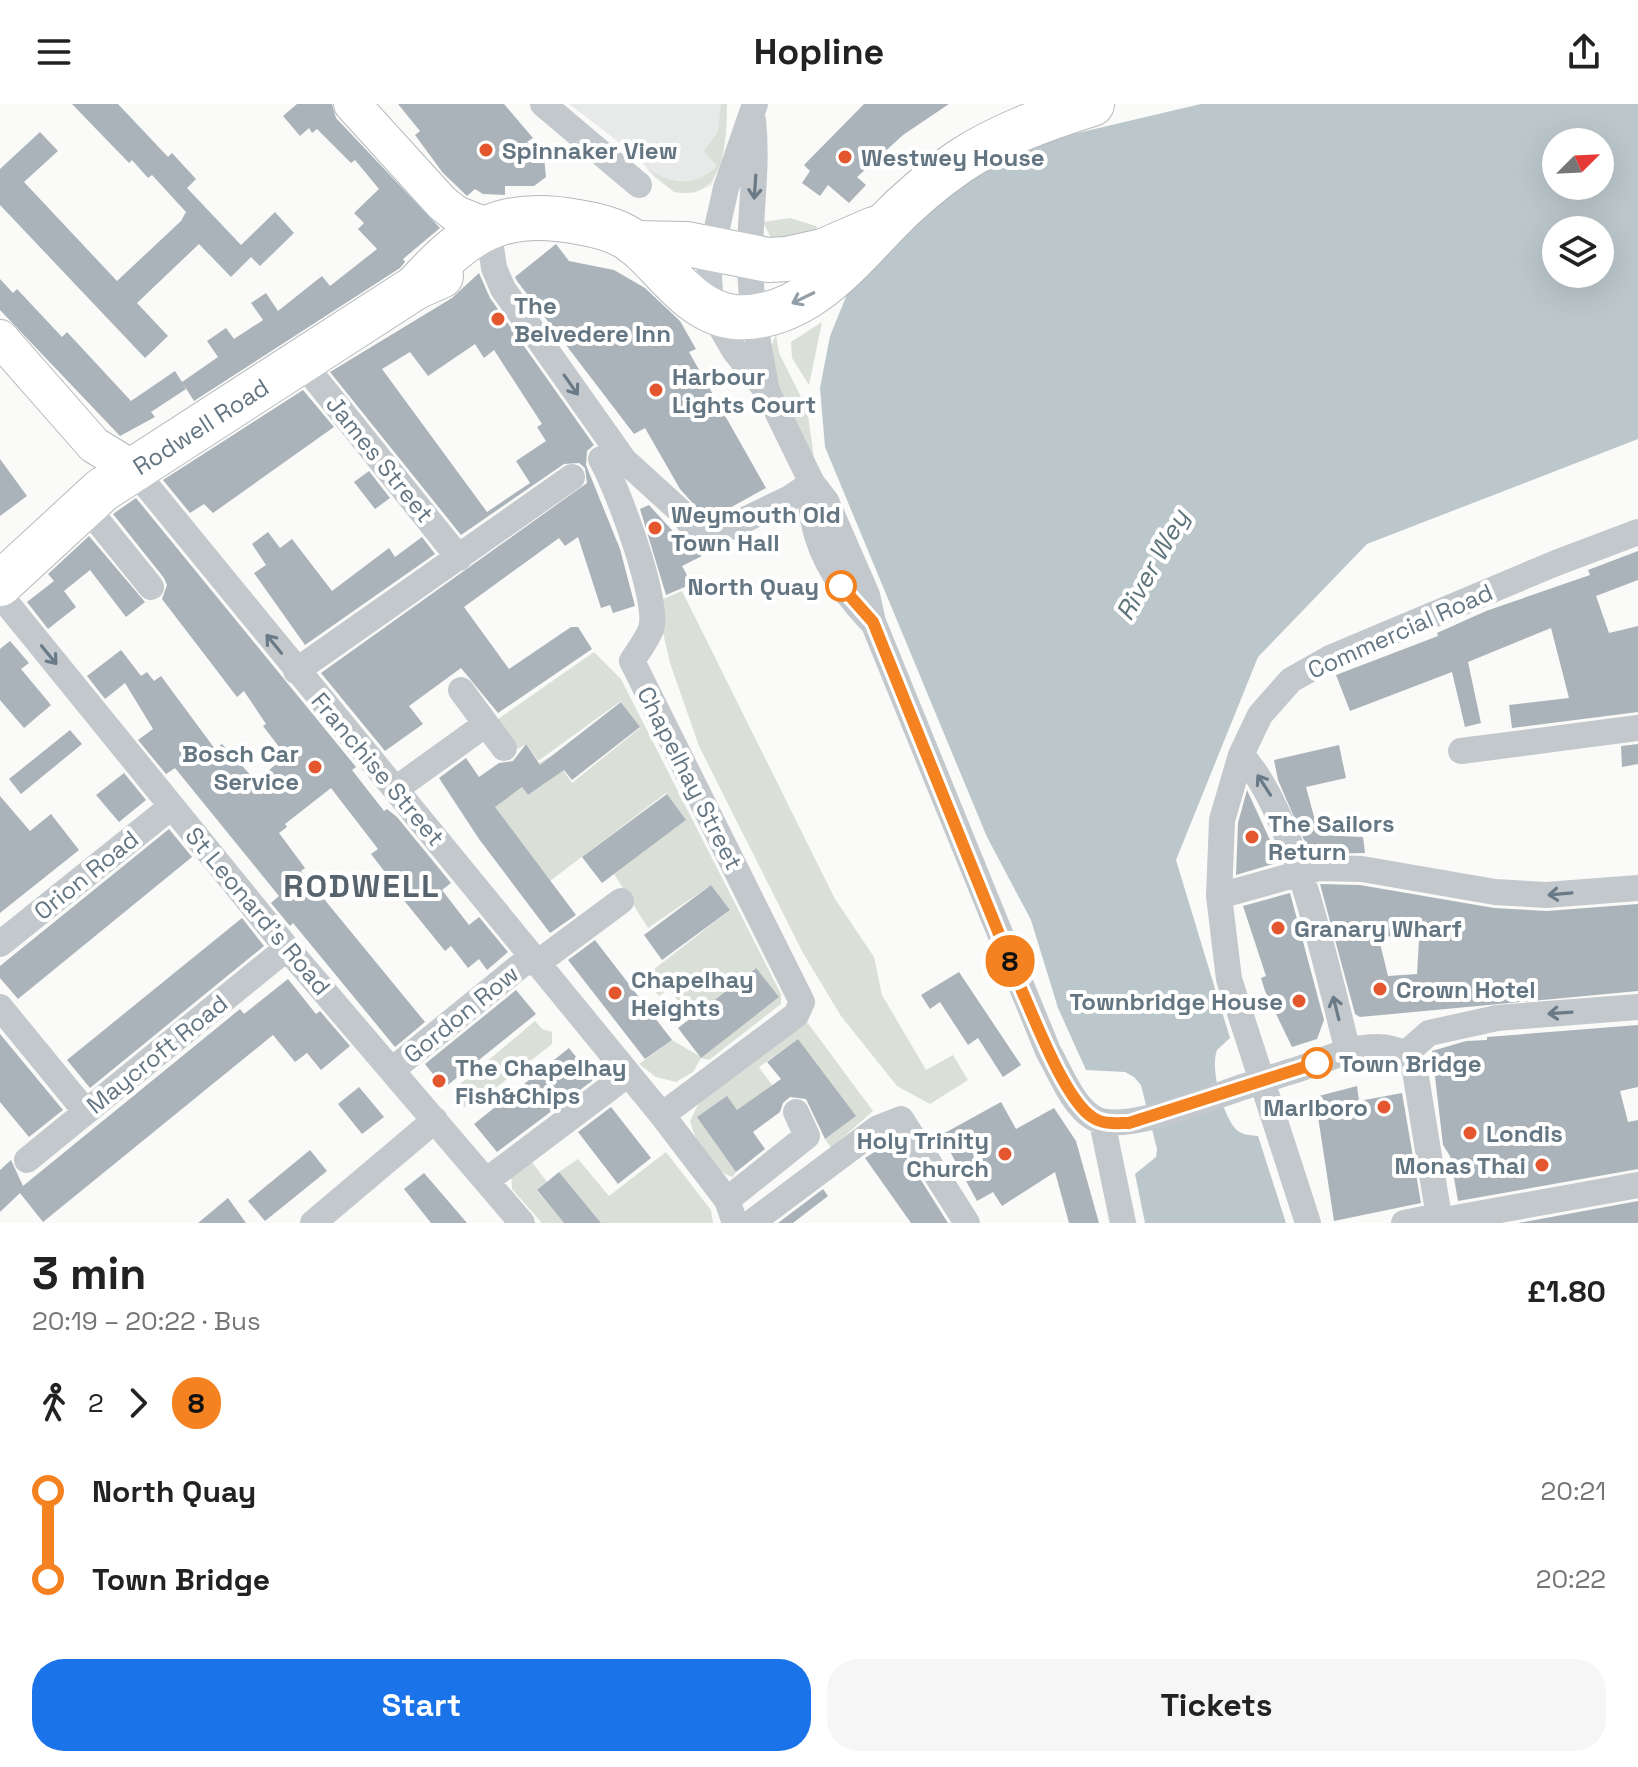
<!DOCTYPE html>
<meta charset="utf-8">
<style>
:root{--surface:#fff;--page:#f6f6f6;--text:#222;--muted:#767676;--accent:#1a73e8}
body{margin:0;font-family:"Space Grotesk",sans-serif;background:var(--page);color:var(--text);height:100vh;display:flex;flex-direction:column;font-size:30px;white-space:nowrap}
*{box-sizing:border-box;margin:0}
p{font-size:26px;color:var(--muted)}
.icon{flex:none;width:44px;height:44px;fill:none;stroke:currentColor;stroke-width:2;stroke-linecap:round;stroke-linejoin:round}
.map{position:relative;height:1119px;overflow:hidden}
.panel{display:flex;flex-direction:column;background:var(--surface);flex:1}
.panel>*{flex:none}
.badge{padding:0 16px;border-radius:26px;font-size:28px;line-height:52px}
.needle{width:52px;rotate:66deg}
.buttons{position:absolute;left:1542px;top:24px;display:grid;gap:16px}
.buttons a{display:grid;place-items:center;width:72px;height:72px;border-radius:50%;background:var(--surface);box-shadow:0 8px 32px #0002;font-size:40px}
.map>.badge{position:absolute;translate:-50% -50%;box-shadow:0 0 0 4px #fff}
.legs{display:flex;align-items:center;gap:12px;height:88px;padding:0 32px;font-size:26px}
.legs p{margin-inline-start:auto}
.summary{display:flex;align-items:center;justify-content:space-between;height:136px;padding:0 32px}
h1{font-size:44px;font-weight:700;line-height:60px}
.action{display:flex;gap:16px;margin-top:auto;padding:16px 32px}
.action a{flex:1;height:92px;border-radius:32px;background:var(--accent);color:#fff;font-size:32px;font-weight:700;line-height:92px;text-align:center}
.action a+a{background:var(--page);color:var(--text)}
ul{padding:0 32px;list-style:none}
li{display:flex;align-items:center;gap:28px;height:88px;font-size:30px}
li i{display:grid;place-items:center;width:12px;height:100%;margin:0 10px;background:currentColor}
li i::after{content:'';width:20px;height:20px;margin:-10px;border:6px solid;border-radius:50%;background:var(--surface)}
li p{margin-inline-start:auto}
li:first-child i{background:linear-gradient(#0000 50%,currentColor 0)}
li:last-child i{background:linear-gradient(currentColor 50%,#0000 0)}
header{display:flex;justify-content:space-between;align-items:center;height:104px;padding:0 32px;background:var(--surface);font-size:36px;font-weight:700}
.map>svg:first-child{display:block}
</style>
<header><svg class="icon" aria-label="menu" viewBox="0 0 24 24"><path d="M4 6h16M4 12h16M4 18h16"/></svg>Hopline<svg class="icon" aria-label="share" viewBox="0 0 24 24"><path d="M12 15V3M7 8l5-5 5 5M5 13v7h14v-7"/></svg></header>
<div class="map">
<svg width="1638" height="1119" viewBox="0 0 1638 1119">
<rect width="100%" height="100%" fill="#fafaf8"/>
<!-- built -->
<path fill="#e8e9e9" d="M569,0H727L726,31L712,81L694,89L674,88L654,73L637,52Z"/>
<!-- green -->
<path fill="#dadfd7" d="M721,0H727C726,37 727,97 674,88L644,62C667,80 695,85 717,62L704,47L718,28Z
M790,114L816,122L819,129L772,136L763,118Z
M822,218L809,281L792,254L791,238Z
M776,231L779,249L807,305L814,353C798,325 757,261 776,231Z
M682,487L835,795L874,853L882,891L926,966L953,951L968,976L930,1000L897,982L841,912L803,849L699,642L670,559L656,498Z
M594,548L621,575L781,890V900L709,956L701,954L693,968L676,978L656,973L639,960L672,936L701,953L779,893L755,864L691,914L669,885L659,892L644,873L730,806L711,781L648,824L614,770L686,716L666,689L550,777L494,703L522,683L528,691L550,676L539,659L553,651L572,679L640,624L621,597L538,657L526,640L518,645L498,615Z
M535,917L542,925L552,928V940L470,1004L457,1001L459,991L454,985Z
M807,918L873,1007L831,1044L825,1035L855,1012L798,935L759,963L772,981L736,1068L733,1073C712,1068 695,1037 690,1017L700,997Z
M666,1048L711,1106L713,1119H601L559,1068L578,1055L609,1092Z
M529,1054L547,1078L537,1087L564,1119H542L512,1085L511,1069Z"/>
<!-- water -->
<path fill="#bbc7cb" fill-rule="evenodd" d="M1201,0H1638V335L1367,440L1258,553L1176,756L1230,934L1217,946C1210,965 1222,1007 1234,1023C1240,1031 1249,1031 1258,1032L1286,1119H1145L1135,1070L1156,1053L1157,1045L1141,981L1134,973L1125,968L1086,966L1058,904L1031,816L987,733L825,343L820,284L830,232L850,183L965,75L1035,39ZM1556,38H1600V82H1556ZM1556,126H1600V170H1556Z"/>
<!-- building -->
<path fill="#aab3b9" fill-rule="evenodd" d="M72,0H118L168,53L172,49L196,75L187,84L241,141L275,108L294,129L260,162L251,153L231,173L199,140L137,199L168,232L145,254L0,101V65L40,28L58,47L24,78L117,177L181,117L186,108L152,71L148,74L132,56L129,59Z
M297,0H332L336,14L440,124L403,155L405,158L400,164L194,297L182,278L186,285L151,308L155,313L120,332L0,206V175L13,189L17,185L62,233L67,228L131,297L175,267L182,278L218,253L207,237L226,224L234,235L263,216L251,199L266,189L278,207L322,172L330,182L377,145L358,125L364,119L354,109L379,85L355,56L351,59L317,25L312,29L309,24L300,32L283,12Z
M398,0H504L533,34L527,38L544,53L546,73L534,82H505V91L483,90L475,85L467,92L443,69L415,31L420,27Z
M864,0H949L903,31L857,73L866,81L849,99L828,81L820,92L802,79L810,67L804,61Z
M556,140L569,157L614,166L645,184L680,217L696,245L689,248L766,384L708,416L680,385L645,324L634,330L517,177L515,173Z
M479,169L490,194L594,341L587,347L586,361L620,445L635,502L613,509L610,501L601,504L578,433L565,442L559,434L464,503L509,565L571,523H578L592,545L498,609L461,564L409,602L423,620L385,647L321,569L587,379L585,364L579,359L564,360L461,431L330,268L452,194ZM475,240L484,254L494,246L542,320L537,323L546,337L516,357L530,379L487,408L382,265L410,248L428,272Z
M303,286L334,323L213,409L204,400L190,409L163,376Z
M0,355L27,392L0,412Z
M369,367L390,394L375,405L354,378Z
M136,394L356,663L352,666L384,707L387,705L397,713L451,779L442,786L469,821L479,813L508,848L487,866L479,855L468,864L451,842L445,847L402,794L399,797L385,780L391,776L371,750L378,745L331,684L285,720L287,723L279,729L305,764L301,767L425,918L395,943L293,819L290,822L271,799L279,792L175,664L166,670L138,636L153,625L125,579L105,595L87,572L121,546L141,572L147,568L154,577L161,572L215,645L222,640L256,677L286,652L263,622L266,620L244,587L237,593L162,495L167,481L164,474L113,410Z
M649,401L690,446L702,452L682,462L692,480L666,491L640,405Z
M268,428L280,444L292,435L332,487L389,444L395,453L422,433L435,450L305,541L254,469L266,461L252,440Z
M89,432L145,498L126,513L90,466L64,487L76,503L48,525L27,498L54,477L48,470Z
M1638,447V476L1596,492L1609,529L1638,522V608L1512,624L1509,601L1569,594L1551,524L1468,558L1481,619L1465,623L1452,568L1350,607L1336,571L1438,532L1437,529L1486,507L1590,471L1588,466Z
M10,537L29,559L21,565L51,601L24,624L0,596V545Z
M621,598L640,623L572,676L564,666L528,691L522,683L495,703L576,811L550,829L479,735L439,674L466,654L479,673L499,659L513,657L526,640L540,661Z
M70,626L82,640L21,690L9,675Z
M1638,640V660L1622,663L1621,642Z
M1339,641L1346,674L1306,683L1319,731L1363,733L1365,749L1310,750L1278,676L1274,656Z
M124,669L146,696L119,718L96,691Z
M1247,686L1280,758L1236,771L1238,719Z
M667,690L686,716L602,779L582,753Z
M0,692L30,727L51,710L79,746L0,809Z
M169,725L192,753L18,895L0,874V862Z
M1320,780L1360,781L1494,804L1547,807L1638,800V887L1360,913L1355,910ZM1378,831L1419,836L1417,870L1388,872Z
M711,781L730,806L662,856L644,831Z
M1290,789L1324,916L1317,935L1292,943L1265,887L1261,874L1266,872L1243,802Z
M242,814L264,842L90,984L67,956Z
M595,836L672,936L645,955L568,856Z
M756,864L779,893L701,954L678,924Z
M959,868L1021,961L1003,973L978,934L968,941L940,898L930,905L921,891Z
M288,875L316,910L320,907L350,942L321,966L307,949L295,958L273,931L43,1118L20,1089L0,1108V1066L11,1056L23,1082L240,905L244,910Z
M516,886L536,910L444,984L425,960Z
M1638,921V983L1620,987L1628,1018L1638,1016V1065L1458,1097L1450,1052L1443,1041L1432,947L1466,937L1487,936V933Z
M0,930L63,1006L29,1033L0,998Z
M798,935L856,1012L825,1035L806,995L790,993L783,999L780,1008L753,1028L765,1045L736,1068L697,1013L727,992L737,1006L781,975L767,958Z
M569,944L593,974L592,977L497,1048L474,1020Z
M1357,982L1359,997L1402,989L1421,1099L1334,1117L1315,993Z
M359,983L384,1013L362,1030L338,1000Z
M1001,998L1016,1025L1054,1004L1076,1037L1099,1119H1069L1055,1068L1002,1102L993,1088L977,1097L941,1031Z
M611,1003L651,1054L618,1080L578,1028Z
M895,1035L948,1119H911L865,1054Z
M310,1046L327,1067L265,1117L248,1097Z
M559,1068L601,1119H564L537,1086Z
M424,1069L467,1119H431L404,1085Z
M823,1085L828,1092L793,1119H778Z
M228,1094L246,1119H198Z
M1638,1097V1119H1518Z"/>
<g fill="none" stroke-linecap="round" stroke-linejoin="round">
<!-- secondary casing -->
<g stroke="#b3babf" stroke-width="38">
<path id="secondary" d="M352,0L442,99L456,110L486,122
M0,234L94,341L133,365"/>
</g>
<!-- highway casing -->
<g stroke="#b4b9bd" stroke-width="46">
<g id="highway">
<path d="M634,139L687,140L768,156L787,155L823,147L874,125"/>
<path d="M416,183C466,128 501,103 578,118C597,121 620,127 635,139C666,164 691,209 735,213C800,217 846,162 885,121C907,98 933,76 959,58C999,31 1047,14 1092,0"/>
<path id="s1" d="M0,480L102,386L416,183L441,172"/>
</g>
</g>
<!-- street -->
<path stroke="#c3c8cc" stroke-width="26" d="M543,0L639,81
M755,0L726,84L712,146L709,173L711,206L734,246L767,287L812,379L826,397L867,491L873,518L1048,947C1060,968 1072,1000 1092,1013C1121,1033 1213,992 1246,982
M753,16C758,63 750,107 750,153C750,197 758,240 766,283
M491,143L494,164L503,185L624,356L679,406L703,436L790,394L812,379
M301,257L459,454
M601,355C617,383 660,497 651,525C647,536 638,547 632,557L802,898L796,911L662,1011
M133,365L662,1011L727,1096L735,1119
M812,379C806,432 834,478 870,516
M84,400L151,483
M0,491L287,844L522,1119
M296,567L572,373
M486,620L504,644
M1461,647L1638,624
M1241,651C1295,707 1328,870 1348,948
M397,684L486,620L461,586
M1219,792L1319,764L1362,765L1495,788L1546,791L1638,784
M0,840L171,703
M536,860L621,797
M0,903L86,1008
M1405,950L1429,929L1497,914L1638,903
M392,966L531,853
M1289,968C1326,958 1369,930 1405,950L1415,967L1440,1119
M1102,1018L1123,1119
M27,1056L287,844
M486,1077L628,970
M727,1096L807,1032L796,1008
M1439,1117L1638,1081
M313,1119L435,1016
M751,1119L878,1024L901,1015L967,1119
M1308,1119L1229,875L1219,792L1222,716L1241,651L1260,611L1291,576L1330,554L1556,459L1638,428
M1404,1119L1439,1112"/>
<!-- secondary -->
<use href="#secondary" stroke="#fff" stroke-width="36"/>
<!-- highway -->
<use href="#highway" stroke="#fff" stroke-width="44"/>
<!-- street-bridge -->
<path stroke="#c3c8cc" stroke-width="26" d="M1246,982L1289,968"/>
</g>
<!-- one-way arrows -->
<defs><path id="oneway-shaft" d="M-6 0H5M1.5-3L5.5 0L1.5 3" fill="none" stroke-width="1.6" stroke-linecap="round" stroke-linejoin="round" transform="scale(2)"/></defs>
<g stroke="#6a7a87">
<use href="#oneway-shaft" transform="translate(755 83) rotate(94)"/>
<use href="#oneway-shaft" transform="translate(571 281) rotate(55)"/>
<use href="#oneway-shaft" transform="translate(274 540) rotate(-129)"/>
<use href="#oneway-shaft" transform="translate(49 551) rotate(51)"/>
<use href="#oneway-shaft" transform="translate(1264 681) rotate(-123)"/>
<use href="#oneway-shaft" transform="translate(1560 790) rotate(175)"/>
<use href="#oneway-shaft" transform="translate(1336 904) rotate(-104)"/>
<use href="#oneway-shaft" transform="translate(1560 909) rotate(176)"/>
</g>
<use stroke="#939fa8" href="#oneway-shaft" transform="translate(803 194) rotate(154)"/>
<g fill="none" stroke-linecap="round" stroke-linejoin="round">
<!-- line-1 casing -->
<g stroke="#fff" stroke-width="18">
<path id="line-1" d="M841,482L873,518L1022,887C1036,918 1065,995 1092,1013C1103,1021 1117,1019 1129,1019L1317,959"/>
</g>
<!-- line-1 -->
<use href="#line-1" stroke="#f58220" stroke-width="12"/>
</g>
<!-- markers -->
<g fill="#e4572e" stroke="#fff" stroke-width="3">
<circle cx="486" cy="46" r="8"/>
<circle cx="845" cy="53" r="8"/>
<circle cx="498" cy="215" r="8"/>
<circle cx="656" cy="286" r="8"/>
<circle cx="655" cy="424" r="8"/>
<circle cx="315" cy="663" r="8"/>
<circle cx="1252" cy="733" r="8"/>
<circle cx="1278" cy="824" r="8"/>
<circle cx="1380" cy="885" r="8"/>
<circle cx="615" cy="889" r="8"/>
<circle cx="1299" cy="897" r="8"/>
<circle cx="439" cy="977" r="8"/>
<circle cx="1384" cy="1003" r="8"/>
<circle cx="1470" cy="1029" r="8"/>
<circle cx="1005" cy="1050" r="8"/>
<circle cx="1542" cy="1061" r="8"/>
</g>
<g fill="#fff" stroke="#f58220" stroke-width="4">
<circle cx="841" cy="482" r="14"/>
<circle cx="1317" cy="959" r="14"/>
</g>
<g text-anchor="middle" dominant-baseline="central" stroke-width="8" stroke-linejoin="round" paint-order="stroke">
<!-- poi labels -->
<g font-size="24" font-weight="bold" fill="#657683" stroke="#fff" text-anchor="start">
<text x="502" y="46">Spinnaker View</text>
<text x="861" y="53">Westwey House</text>
<text x="514" y="201">The<tspan x="514" dy="28">Belvedere Inn</tspan></text>
<text x="672" y="272">Harbour<tspan x="672" dy="28">Lights Court</tspan></text>
<text x="671" y="410">Weymouth Old<tspan x="671" dy="28">Town Hall</tspan></text>
<text x="299" y="649" text-anchor="end">Bosch Car<tspan x="299" dy="28">Service</tspan></text>
<text x="1268" y="719">The Sailors<tspan x="1268" dy="28">Return</tspan></text>
<text x="1294" y="824">Granary Wharf</text>
<text x="631" y="875">Chapelhay<tspan x="631" dy="28">Heights</tspan></text>
<text x="1396" y="885">Crown Hotel</text>
<text x="1283" y="897" text-anchor="end">Townbridge House</text>
<text x="455" y="963">The Chapelhay<tspan x="455" dy="28">Fish&amp;Chips</tspan></text>
<text x="1368" y="1003" text-anchor="end">Marlboro</text>
<text x="1486" y="1029">Londis</text>
<text x="989" y="1036" text-anchor="end">Holy Trinity<tspan x="989" dy="28">Church</tspan></text>
<text x="1526" y="1061" text-anchor="end">Monas Thai</text>
</g>
<!-- street labels -->
<g font-size="24" fill="#657683" stroke="#fff">
<text stroke="none"><textPath href="#s1" startOffset="256">Rodwell Road</textPath></text>
<text transform="translate(380 355) rotate(51)">James Street</text>
<text transform="translate(1400 527) rotate(-24)">Commercial Road</text>
<text transform="translate(378 665) rotate(50)">Franchise Street</text>
<text transform="translate(690 674) rotate(63)">Chapelhay Street</text>
<text transform="translate(86 771) rotate(-39)">Orion Road</text>
<text transform="translate(258 807) rotate(50)">St Leonard's Road</text>
<text transform="translate(461 910) rotate(-39)">Gordon Row</text>
<text transform="translate(157 950) rotate(-39)">Maycroft Road</text>
</g>
<!-- stop labels -->
<g font-size="24" font-weight="bold" fill="#657683" stroke="#fff" text-anchor="end">
<text x="819" y="482">North Quay</text>
<text x="1339" y="959" text-anchor="start">Town Bridge</text>
</g>
<!-- water labels -->
<g font-size="26" font-style="italic" fill="#60757c" stroke="#fff">
<text transform="translate(1152 461) rotate(-61)">River Wey</text>
</g>
<!-- district labels -->
<g font-size="32" font-weight="bold" letter-spacing="2" fill="#57646e" stroke="#fff">
<text x="362" y="782">RODWELL</text>
</g>
</g>
</svg>
<div class="buttons">
<a><svg class="needle" viewBox="-14 -14 28 28"><path d="M0-13l5 13h-10z" fill="#e53935"/><path d="M0 13l5-13h-10z" fill="#767676"/></svg></a>
<a><svg class="icon" aria-label="layers" viewBox="0 0 24 24"><path d="M12 4l9 5-9 5-9-5zM3 14l9 5 9-5"/></svg></a>
</div>
<b class="badge" style="left:1010px;top:857px;background:#f58220;color:#111">8</b>
</div>
<section class="panel">
<div class="summary"><div><h1>3 min</h1><p>20:19 – 20:22 · Bus</p></div><b>£1.80</b></div>
<div class="legs"><svg class="icon" aria-label="walk" viewBox="0 0 24 24"><circle cx="13" cy="4" r="2"/><path d="M13 8l-2 6 4 7M11 14l-3 7M7 12l3-4h3l4 4"/></svg>2<svg class="icon" aria-label="forward" viewBox="0 0 24 24"><path d="M9 5l7 7-7 7"/></svg><b class="badge" style="background:#f58220;color:#111">8</b></div>
<ul>
<li><i style="color:#f58220"></i><b>North Quay</b><p>20:21</p></li>
<li><i style="color:#f58220"></i><b>Town Bridge</b><p>20:22</p></li>
</ul>
<div class="action"><a>Start</a><a>Tickets</a></div>
</section>
